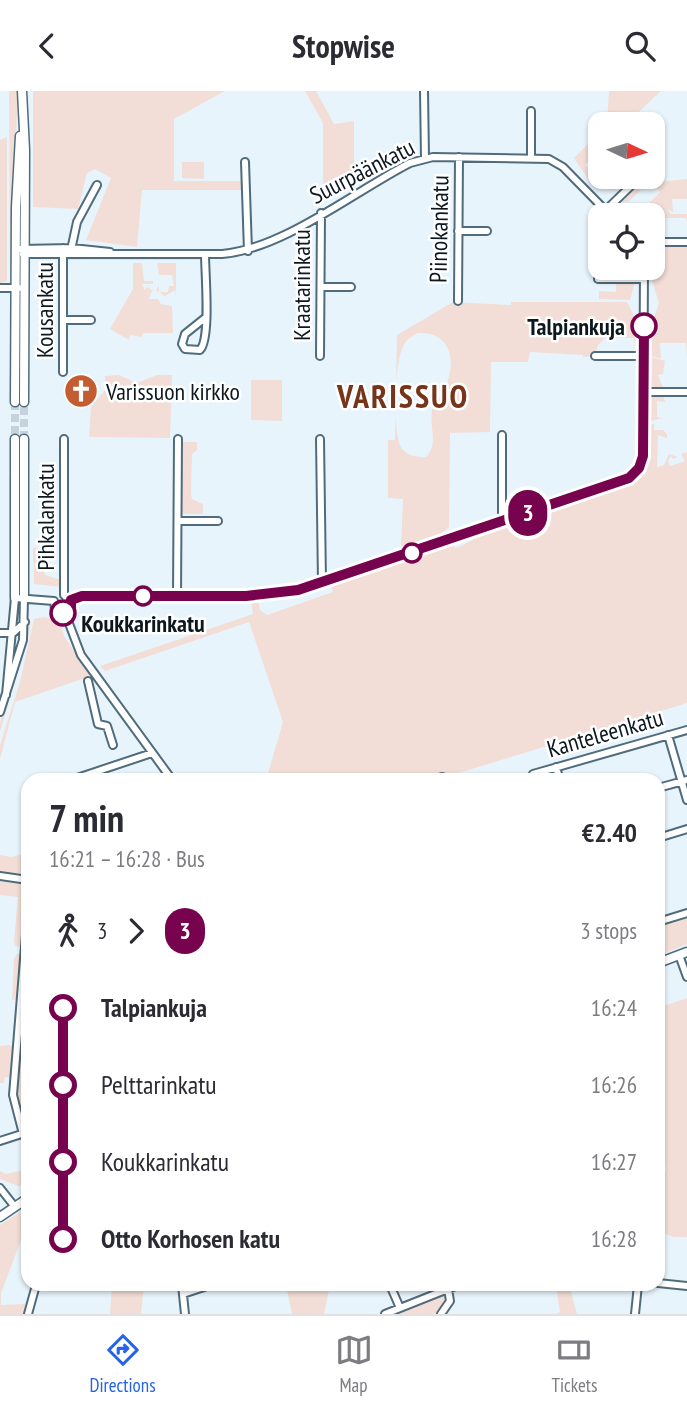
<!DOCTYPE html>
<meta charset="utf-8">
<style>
:root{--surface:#fff;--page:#f2f2f3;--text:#2b2b33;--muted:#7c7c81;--line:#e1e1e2;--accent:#2563eb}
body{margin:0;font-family:"PT Sans Narrow",sans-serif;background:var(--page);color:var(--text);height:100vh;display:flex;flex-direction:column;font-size:26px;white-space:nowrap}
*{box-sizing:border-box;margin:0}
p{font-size:23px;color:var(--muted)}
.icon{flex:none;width:38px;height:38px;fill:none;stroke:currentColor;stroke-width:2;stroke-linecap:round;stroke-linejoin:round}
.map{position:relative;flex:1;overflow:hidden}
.details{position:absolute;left:21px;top:682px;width:644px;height:518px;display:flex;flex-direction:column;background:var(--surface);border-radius:21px;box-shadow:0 2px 5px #0004}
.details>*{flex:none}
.badge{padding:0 14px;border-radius:23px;font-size:24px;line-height:46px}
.needle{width:46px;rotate:94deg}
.fabs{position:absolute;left:588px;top:21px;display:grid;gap:14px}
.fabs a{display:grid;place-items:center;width:77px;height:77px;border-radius:14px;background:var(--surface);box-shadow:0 2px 5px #0004;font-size:35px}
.map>.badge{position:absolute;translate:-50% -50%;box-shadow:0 0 0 4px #fff}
.legs{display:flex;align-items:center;gap:10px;height:77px;padding:0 28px;font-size:23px}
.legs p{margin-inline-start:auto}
.overview{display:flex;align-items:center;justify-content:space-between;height:119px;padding:0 28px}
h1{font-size:38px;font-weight:600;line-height:52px}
ul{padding:0 28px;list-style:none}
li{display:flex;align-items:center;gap:24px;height:77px;font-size:26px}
li i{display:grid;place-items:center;width:10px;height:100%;margin:0 9px;background:currentColor}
li i::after{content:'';width:18px;height:18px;margin:-9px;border:5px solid;border-radius:50%;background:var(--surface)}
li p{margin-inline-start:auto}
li:first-child i{background:linear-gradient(#0000 50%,currentColor 0)}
li:last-child i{background:linear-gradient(currentColor 50%,#0000 0)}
header{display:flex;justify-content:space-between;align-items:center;height:91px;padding:0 28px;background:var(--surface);font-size:32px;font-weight:600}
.tab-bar{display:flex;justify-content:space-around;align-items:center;height:98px;border-top:2px solid var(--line);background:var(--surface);font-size:19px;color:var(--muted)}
.tab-bar a{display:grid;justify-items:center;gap:4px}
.tab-bar .selected{color:var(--accent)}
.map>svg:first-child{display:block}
</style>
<header><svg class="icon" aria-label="back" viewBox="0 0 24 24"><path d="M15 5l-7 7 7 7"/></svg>Stopwise<svg class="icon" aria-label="search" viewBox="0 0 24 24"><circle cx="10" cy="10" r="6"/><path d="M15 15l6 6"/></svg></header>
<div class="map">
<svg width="687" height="1223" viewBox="0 0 687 1223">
<rect width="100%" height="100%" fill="#e8f4fc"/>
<!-- green -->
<path fill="#f2ded6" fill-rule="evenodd" d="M9,0H17V20L10,188Z
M33,0H225L174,28V90H242V99H142L137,156L86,149L111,87L95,78L87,82L78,118L33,116Z
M305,0H316L334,33L354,30V82H371L372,78L376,76L380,78L347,91L323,111V32Z
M609,0H661L626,33H607Z
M600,41V68L595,64L585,74L598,88L592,94L574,67Z
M7,46V190L0,192V49Z
M182,71H204V88L182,87Z
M646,86H653L658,91L687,88V108H672L673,121L667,118L671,123H687V132L686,127H664V124H636L649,117V112L660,101L650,90L628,111H621Z
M653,155H687V268L686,252H660L661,268L648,264L652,232L659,212L652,190Z
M71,166H196L200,169H66Z
M133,172H142L144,190H153V193H142L145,199L147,196L152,199L151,203L147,202L151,204L148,208H158L161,213L172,215L173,242H143L142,246L130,244L129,249L110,238L133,198Z
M157,172H176V206L175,199L165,205L156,199L159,195V201H168L169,195H174L172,184H159Z
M616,191H635L630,209L599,208V200L616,201Z
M453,211L511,214V211H627L635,227V262L634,247H605L598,254L595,265L583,266V264L530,261L528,271H491L490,341L450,342L449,436L438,445L401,458L403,408L388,407V349H395L397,244ZM418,242C454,241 457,274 443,301C440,308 434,311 432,319C429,336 439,353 426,366C417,366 406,365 401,356C392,340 394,267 405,252C408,247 413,245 418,242Z
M648,265L665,270L663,283L658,284L663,297L649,296Z
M119,284L137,292L157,284H172L170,347L89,346L91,316L105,299V285Z
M251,289H282V330L251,329Z
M663,302L665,311L657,310V326L663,327L647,331L648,306Z
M647,333H654V339H663L667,343V347L658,344L657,376L664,374L669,363L678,366L673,368L671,365L668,370L670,375L685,370L681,363L687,361V612L462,681L422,689H266L283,631L249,531L105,580L100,575L253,523L251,510H258L260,519L267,524L333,501L331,495L453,451L455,457L459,456L491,439L626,391C650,377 645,357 647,333Z
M180,351H197V359L192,363L191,403L192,408L203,413V423H183L180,418Z
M9,380L12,400V524H9Z
M33,457H38L45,484L61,489L62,496L34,493Z
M44,526L60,530L64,545L91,585L15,611L0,668V654L20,591L34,528Z
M27,528L31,530L29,542L0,641V631L21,565Z
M27,762L26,783L0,782V764L11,766Z
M0,787L22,790L26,794L20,856L15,855L14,850L18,806L0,804Z
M687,825V853L658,865V835Z
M28,861V1038L23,1034L15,1003Z
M18,862L22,864L18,908L12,909L14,867Z
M687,907V1146H673L660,1140L658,1143V1086L666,1081L664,1052L658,1050V917Z
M10,954L15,957L12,987L5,986L4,992H0V955Z
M28,1078V1094L18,1095L0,1088V1080L6,1083Z
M28,1116V1131L1,1202V1214L25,1213V1223H0V1134Z
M112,1194H144L141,1223H110Z
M286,1194H330L324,1223H292Z
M556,1194H569L577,1223H556L560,1221Z
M447,1201V1210L438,1223H395Z"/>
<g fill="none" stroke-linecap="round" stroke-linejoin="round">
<!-- major-tunnel -->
<path stroke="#c7d3db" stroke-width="8" stroke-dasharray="8 4" stroke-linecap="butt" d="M15,311V348
M24,348V311"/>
<!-- minor casing -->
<g stroke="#506c7c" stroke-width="10">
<path id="minor" d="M424,0L425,67
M531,66V20
M245,71L248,160
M606,119L640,86
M458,140H487
M653,151H687
M63,157V281
M20,158L72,157L110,161
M71,159L77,131L97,94
M23,163H222C283,158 355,100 410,72L433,66L549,68L563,76L610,124
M598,188H644
M321,196H351
M0,197H19
M458,210L459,66
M205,227L185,243L182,253L185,258L200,259C211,248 205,182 205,163
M63,229H91
M320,265L321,122
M595,265H644
M644,301H687
M502,344V431
M320,348L322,492
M178,430H218
M64,504V348
M177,505L178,348
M71,509L82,505H239L298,499L629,387L639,377L643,361L644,177
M54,510L55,518L65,522
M65,522L81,564L173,690
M0,542H13L25,531
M88,590L98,633L107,635L113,654
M6,604L15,507L54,510
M0,621L23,549L24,507
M668,644L687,709
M556,676L560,690
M533,683L687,639
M68,690L152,662
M429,690L442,686L454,690
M658,697L687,689
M658,747L687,738
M0,785L28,789
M658,831L687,822
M679,864L687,886
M23,1043L13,1004L28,819
M0,1050L28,1041
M0,1097L15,1116
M658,1192L687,1195
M182,1194L185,1223
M390,1194L400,1217
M183,1203L210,1194
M28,1223L36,1194
M385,1223L458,1194
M441,1223L450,1210L448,1198
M635,1223L638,1194"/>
</g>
<!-- major casing -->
<g stroke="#506c7c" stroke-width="11">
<path id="major" d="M22,0L25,59L24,311
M15,311L16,116L20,45
M15,507V348
M24,507V348
M658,872L687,861
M0,1126L28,1107"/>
</g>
<!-- minor -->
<use href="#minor" stroke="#fff" stroke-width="6"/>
<!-- major -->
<use href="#major" stroke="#fff" stroke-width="8"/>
</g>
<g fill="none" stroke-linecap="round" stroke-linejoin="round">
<!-- line-1 casing -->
<g stroke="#fff" stroke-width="16">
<path id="line-1" d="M63,522L71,517V509L82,505H246L298,499L629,387L639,377L643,365L644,235"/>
</g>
<!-- line-1 -->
<use href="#line-1" stroke="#77034e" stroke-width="10"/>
</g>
<!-- icons -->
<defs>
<g id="church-disc" transform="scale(1.75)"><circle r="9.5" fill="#c35c30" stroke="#fff"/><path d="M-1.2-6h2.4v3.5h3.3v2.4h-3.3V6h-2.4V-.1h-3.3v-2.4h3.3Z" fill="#fff"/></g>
</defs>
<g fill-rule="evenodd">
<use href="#church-disc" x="81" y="300"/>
</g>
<!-- markers -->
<g fill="#fff" stroke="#77034e" stroke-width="3.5">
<circle cx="644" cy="235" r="12"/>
<circle cx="412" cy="462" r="9"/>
<circle cx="143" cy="505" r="9"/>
<circle cx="63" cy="522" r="12"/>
</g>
<g text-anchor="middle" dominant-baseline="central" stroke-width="5" stroke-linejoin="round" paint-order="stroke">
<!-- street labels -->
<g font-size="24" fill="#0c181e" stroke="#fff">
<text transform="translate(362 80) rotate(-27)">Suurpäänkatu</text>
<text transform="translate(439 138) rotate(-89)">Piinokankatu</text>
<text transform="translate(301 194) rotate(-90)">Kraatarinkatu</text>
<text transform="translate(44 219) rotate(-90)">Kousankatu</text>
<text transform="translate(45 426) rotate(-90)">Pihkalankatu</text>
<text transform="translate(605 642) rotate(-16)">Kanteleenkatu</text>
</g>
<!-- stop labels -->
<g font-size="24" font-weight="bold" fill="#0c181e" stroke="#fff" text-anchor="end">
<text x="625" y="235">Talpiankuja</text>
<text x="143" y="532" text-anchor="middle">Koukkarinkatu</text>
</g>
<!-- poi labels -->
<g font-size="24" fill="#0c181e" stroke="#fff" text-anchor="start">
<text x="106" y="300">Varissuon kirkko</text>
</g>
<!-- district labels -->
<g font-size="32" font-weight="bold" letter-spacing="2" fill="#763519" stroke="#fff">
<text x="403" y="305">VARISSUO</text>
</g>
</g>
</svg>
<div class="fabs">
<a><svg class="needle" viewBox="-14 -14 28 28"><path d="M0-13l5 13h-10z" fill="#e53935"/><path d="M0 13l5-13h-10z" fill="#7c7c81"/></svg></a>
<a><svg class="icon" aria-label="locate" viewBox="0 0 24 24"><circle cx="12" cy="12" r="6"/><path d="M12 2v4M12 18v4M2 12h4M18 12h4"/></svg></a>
</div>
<b class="badge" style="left:528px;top:422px;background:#77034e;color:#fff">3</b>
<section class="details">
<div class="overview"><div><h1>7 min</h1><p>16:21 – 16:28 · Bus</p></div><b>€2.40</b></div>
<div class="legs"><svg class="icon" aria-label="walk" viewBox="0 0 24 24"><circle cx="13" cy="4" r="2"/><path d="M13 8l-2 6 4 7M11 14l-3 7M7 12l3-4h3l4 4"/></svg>3<svg class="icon" aria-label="forward" viewBox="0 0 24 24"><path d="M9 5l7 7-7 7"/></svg><b class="badge" style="background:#77034e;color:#fff">3</b><p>3 stops</p></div>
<ul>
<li><i style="color:#77034e"></i><b>Talpiankuja</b><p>16:24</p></li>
<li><i style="color:#77034e"></i><span>Pelttarinkatu</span><p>16:26</p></li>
<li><i style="color:#77034e"></i><span>Koukkarinkatu</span><p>16:27</p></li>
<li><i style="color:#77034e"></i><b>Otto Korhosen katu</b><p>16:28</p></li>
</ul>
</section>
</div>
<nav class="tab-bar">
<a class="selected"><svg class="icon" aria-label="directions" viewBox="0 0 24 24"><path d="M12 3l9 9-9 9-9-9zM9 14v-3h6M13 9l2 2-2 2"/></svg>Directions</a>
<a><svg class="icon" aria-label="map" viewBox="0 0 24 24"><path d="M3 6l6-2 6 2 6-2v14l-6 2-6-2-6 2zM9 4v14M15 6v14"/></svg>Map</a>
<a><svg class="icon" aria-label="tickets" viewBox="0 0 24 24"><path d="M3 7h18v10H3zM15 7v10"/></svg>Tickets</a>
</nav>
